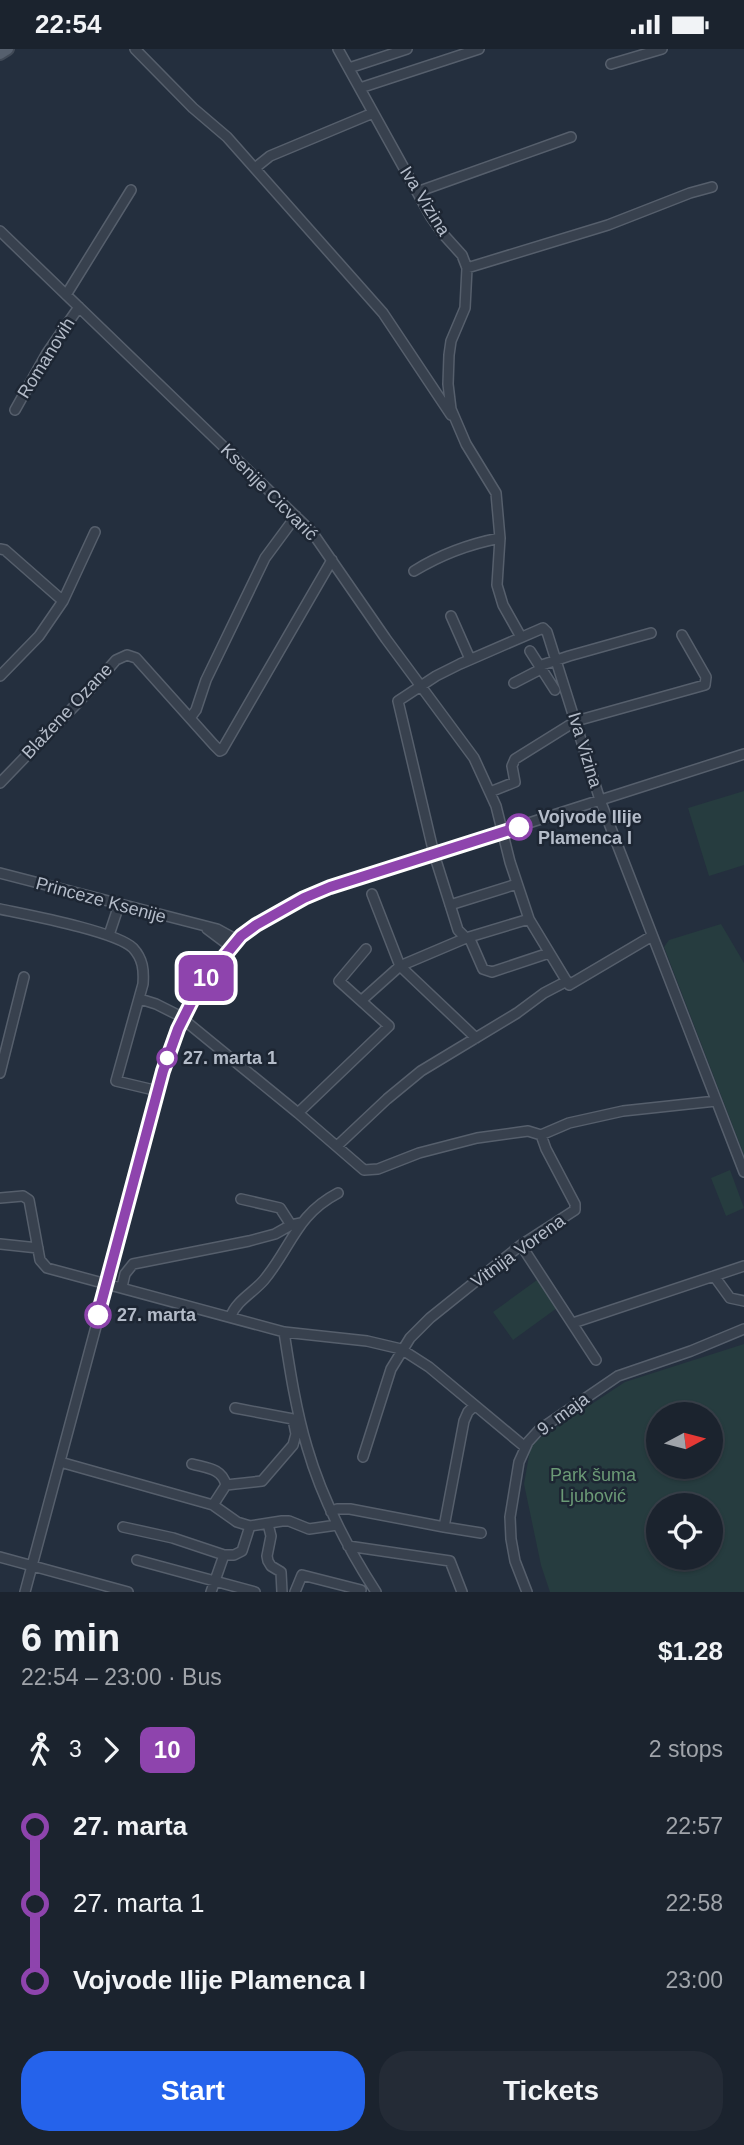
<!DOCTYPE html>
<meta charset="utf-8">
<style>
:root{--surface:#1b232e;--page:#242b36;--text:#f1f3f6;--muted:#a0a4aa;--line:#39404a;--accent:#2563eb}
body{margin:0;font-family:Helvetica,sans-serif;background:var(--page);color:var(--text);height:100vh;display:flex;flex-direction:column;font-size:26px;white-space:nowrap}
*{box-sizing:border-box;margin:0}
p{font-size:23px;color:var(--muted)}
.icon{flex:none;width:38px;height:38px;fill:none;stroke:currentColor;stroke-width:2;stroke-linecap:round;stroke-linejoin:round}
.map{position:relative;height:1543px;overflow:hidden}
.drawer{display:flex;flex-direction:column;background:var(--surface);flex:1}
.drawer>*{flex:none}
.badge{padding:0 14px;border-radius:10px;font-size:24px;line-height:46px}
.needle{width:46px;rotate:83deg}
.tools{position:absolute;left:646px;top:1353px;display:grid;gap:14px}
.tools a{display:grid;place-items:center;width:77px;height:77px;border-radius:50%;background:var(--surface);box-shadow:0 2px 5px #0004,0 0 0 2px var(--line);font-size:35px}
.map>.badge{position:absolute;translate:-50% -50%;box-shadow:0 0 0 4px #fff}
.legs{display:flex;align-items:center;gap:10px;height:77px;padding:0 21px;font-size:23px}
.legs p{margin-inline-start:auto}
.headline{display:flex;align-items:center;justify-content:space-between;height:119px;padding:0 21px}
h1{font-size:38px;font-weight:800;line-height:52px}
.button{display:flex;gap:14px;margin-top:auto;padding:14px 21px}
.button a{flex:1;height:80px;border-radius:28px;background:var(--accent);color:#fff;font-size:28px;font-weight:800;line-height:80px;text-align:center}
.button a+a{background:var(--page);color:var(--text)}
ul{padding:0 21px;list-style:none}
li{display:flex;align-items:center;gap:24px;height:77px;font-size:26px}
li i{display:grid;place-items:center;width:10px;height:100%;margin:0 9px;background:currentColor}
li i::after{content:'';width:18px;height:18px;margin:-9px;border:5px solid;border-radius:50%;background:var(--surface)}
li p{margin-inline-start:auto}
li:first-child i{background:linear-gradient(#0000 50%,currentColor 0)}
li:last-child i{background:linear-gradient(currentColor 50%,#0000 0)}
.status{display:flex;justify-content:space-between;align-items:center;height:49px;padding:0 35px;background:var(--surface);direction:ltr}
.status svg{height:19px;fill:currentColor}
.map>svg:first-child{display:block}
</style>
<div class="status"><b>22:54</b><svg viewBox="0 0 49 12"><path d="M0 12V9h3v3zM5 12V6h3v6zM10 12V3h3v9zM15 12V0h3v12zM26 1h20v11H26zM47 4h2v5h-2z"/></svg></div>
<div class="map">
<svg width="744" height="1543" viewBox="0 0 744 1543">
<rect width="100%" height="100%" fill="#242f3e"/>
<!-- green -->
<path fill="#263c3f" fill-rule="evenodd" d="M744,742V816L709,827L688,759Z
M721,875L744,914V1106L664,898L669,891Z
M730,1121L744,1159L726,1167L711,1129Z
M537,1231L557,1259L513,1291L493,1263Z
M744,1295V1543H550L541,1516L524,1435L531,1395L625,1333ZM658,1365H710V1418H658ZM658,1456H710V1508H658Z"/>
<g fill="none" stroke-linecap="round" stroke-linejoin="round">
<!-- minor casing -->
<g stroke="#565f6c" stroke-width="12">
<path id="minor" d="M135,0L193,59L227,88L383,264L451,366
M338,0L431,168L443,185L462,206L467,219L465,259L451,292L449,306L448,335L451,360L466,395L496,444L500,489L497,536L503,556L521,588
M611,15L662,0
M349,19L407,0
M360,39L479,0
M255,119L270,107L373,64
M417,143L571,88
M0,182L312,483L386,590L474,709L496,757L510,813L529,870L569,936L652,887
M467,219L608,176L690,144L712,138
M66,246L131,141
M15,361L47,304L79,258
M0,500L5,501L63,552
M414,522C440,506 469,495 500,489
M451,567L470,610
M530,602L555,641
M539,617L569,607L651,584
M0,627L39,587L63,552L95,483
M514,634L541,620
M190,669L196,661L206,631L265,509L296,467
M0,734L88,643L116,611L127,606L136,609L214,696L220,702L222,701L332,511
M490,743L515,733L512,717L515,710L576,672L705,636L706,628L682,586
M0,824L217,880L237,891
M372,845L400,917L476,989
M450,856L517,835
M0,860C28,866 115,882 133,899C143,910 144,921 143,935L116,1032L158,1042
M207,880L231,898
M109,886L119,856
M469,888L483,920L492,923L549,904
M466,889L458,881L434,805L398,652L436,627L460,615L543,579L547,583L600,751L744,1123
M140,950L156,955L178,966L298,1064L364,1121L378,1120L419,1104L477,1089L528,1082L541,1086L569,1074L623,1062L716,1052
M362,951L400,917L466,889L529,870
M0,1024L24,928
M298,1064L389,977L339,932L366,900
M337,1097L387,1050L421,1022L517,964L544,944L567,932
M0,1149L23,1147L29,1151L40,1211L47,1219L284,1283L367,1292L401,1300L429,1318L525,1398
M241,1150L280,1159L291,1176
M0,1195L38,1199
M521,1196L596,1311
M714,1227L730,1249L744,1252
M122,1238L125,1225L133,1215L249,1192L275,1185L291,1176L301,1174
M231,1267C236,1252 254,1243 264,1231C292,1197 296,1166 338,1144
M573,1274L744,1217
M284,1283C290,1322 296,1361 307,1398C322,1450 347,1498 376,1543
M363,1408L391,1320L410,1289L430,1269L521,1196L575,1161V1155L546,1100L541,1086
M60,1413L213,1456L237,1473L250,1477L282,1472H289L309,1480L337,1476
M192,1415C206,1419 222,1419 226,1436L213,1456
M226,1436L262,1432L293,1396L296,1385L293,1370L235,1359
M331,1463L337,1460H350L444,1478L464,1372L468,1363L474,1357
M268,1475L271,1487L267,1507L268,1512L271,1517L281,1523L282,1543
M123,1478L173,1489L224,1506
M444,1478L481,1484
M348,1497L450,1512L462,1543
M0,1508L128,1543
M137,1511L255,1543
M25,1543L170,1001C184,959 208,918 240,888C265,865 299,851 329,838L744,705
M211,1543L224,1506H234L242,1502L250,1477
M295,1543L302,1526L361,1541
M527,1543L515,1512L511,1490L510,1468L519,1413L528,1393L539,1381L618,1327L691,1302L744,1280"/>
</g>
<!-- major casing -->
<g stroke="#414a57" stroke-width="14">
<path id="major" d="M0,5L8,0"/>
</g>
<!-- minor -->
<use href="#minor" stroke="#38414e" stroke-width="9"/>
<!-- major -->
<use href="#major" stroke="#56606e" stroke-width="10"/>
</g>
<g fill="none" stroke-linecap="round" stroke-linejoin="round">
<!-- line-1 casing -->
<g stroke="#fff" stroke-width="16">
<path id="line-1" d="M98,1266L163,1022L178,980L199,938L241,887L256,876L304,849L330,838L519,778"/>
</g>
<!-- line-1 -->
<use href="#line-1" stroke="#8e44ad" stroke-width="10"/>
</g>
<!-- markers -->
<g fill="#fff" stroke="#8e44ad" stroke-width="3.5">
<circle cx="519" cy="778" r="12"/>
<circle cx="167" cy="1009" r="9"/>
<circle cx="98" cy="1266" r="12"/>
</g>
<g text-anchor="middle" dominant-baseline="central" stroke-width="5" stroke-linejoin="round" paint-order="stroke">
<!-- street labels -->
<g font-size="18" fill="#b4bcc9" stroke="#1d2633">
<text transform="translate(425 152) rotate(58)">Iva Vizina</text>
<text transform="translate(46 309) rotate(-58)">Romanovih</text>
<text transform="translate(269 443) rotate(45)">Ksenije Cicvarić</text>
<text transform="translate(67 662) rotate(-47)">Blažene Ozane</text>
<text transform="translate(585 701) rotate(73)">Iva Vizina</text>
<text transform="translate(101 851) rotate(15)">Princeze Ksenije</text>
<text transform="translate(518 1202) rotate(-36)">Vitnija Vorena</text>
<text transform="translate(563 1365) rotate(-36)">9. maja</text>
</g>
<!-- stop labels -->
<g font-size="18" font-weight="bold" fill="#b4bcc9" stroke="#1d2633" text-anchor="start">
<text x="538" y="768">Vojvode Ilije<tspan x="538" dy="21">Plamenca I</tspan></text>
<text x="183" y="1009">27. marta 1</text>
<text x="117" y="1266">27. marta</text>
</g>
<!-- park labels -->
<g font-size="18" fill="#6b9a76" stroke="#1d2633">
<text x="593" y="1426">Park šuma<tspan x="593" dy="21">Ljubović</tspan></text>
</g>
</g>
</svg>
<div class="tools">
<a><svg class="needle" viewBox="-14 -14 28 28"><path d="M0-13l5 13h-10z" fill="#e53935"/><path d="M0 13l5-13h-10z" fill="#a0a4aa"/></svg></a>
<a><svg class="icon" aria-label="locate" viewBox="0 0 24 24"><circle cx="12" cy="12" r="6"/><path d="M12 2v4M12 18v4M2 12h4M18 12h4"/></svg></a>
</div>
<b class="badge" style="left:206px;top:929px;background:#8e44ad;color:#fff">10</b>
</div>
<section class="drawer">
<div class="headline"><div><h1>6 min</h1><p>22:54 – 23:00 · Bus</p></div><b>$1.28</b></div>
<div class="legs"><svg class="icon" aria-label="walk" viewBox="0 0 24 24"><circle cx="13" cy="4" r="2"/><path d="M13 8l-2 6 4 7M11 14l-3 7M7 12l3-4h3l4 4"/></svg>3<svg class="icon" aria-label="forward" viewBox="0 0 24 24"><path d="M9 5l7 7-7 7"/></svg><b class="badge" style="background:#8e44ad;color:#fff">10</b><p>2 stops</p></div>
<ul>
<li><i style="color:#8e44ad"></i><b>27. marta</b><p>22:57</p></li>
<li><i style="color:#8e44ad"></i><span>27. marta 1</span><p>22:58</p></li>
<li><i style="color:#8e44ad"></i><b>Vojvode Ilije Plamenca I</b><p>23:00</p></li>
</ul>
<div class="button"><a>Start</a><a>Tickets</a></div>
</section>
